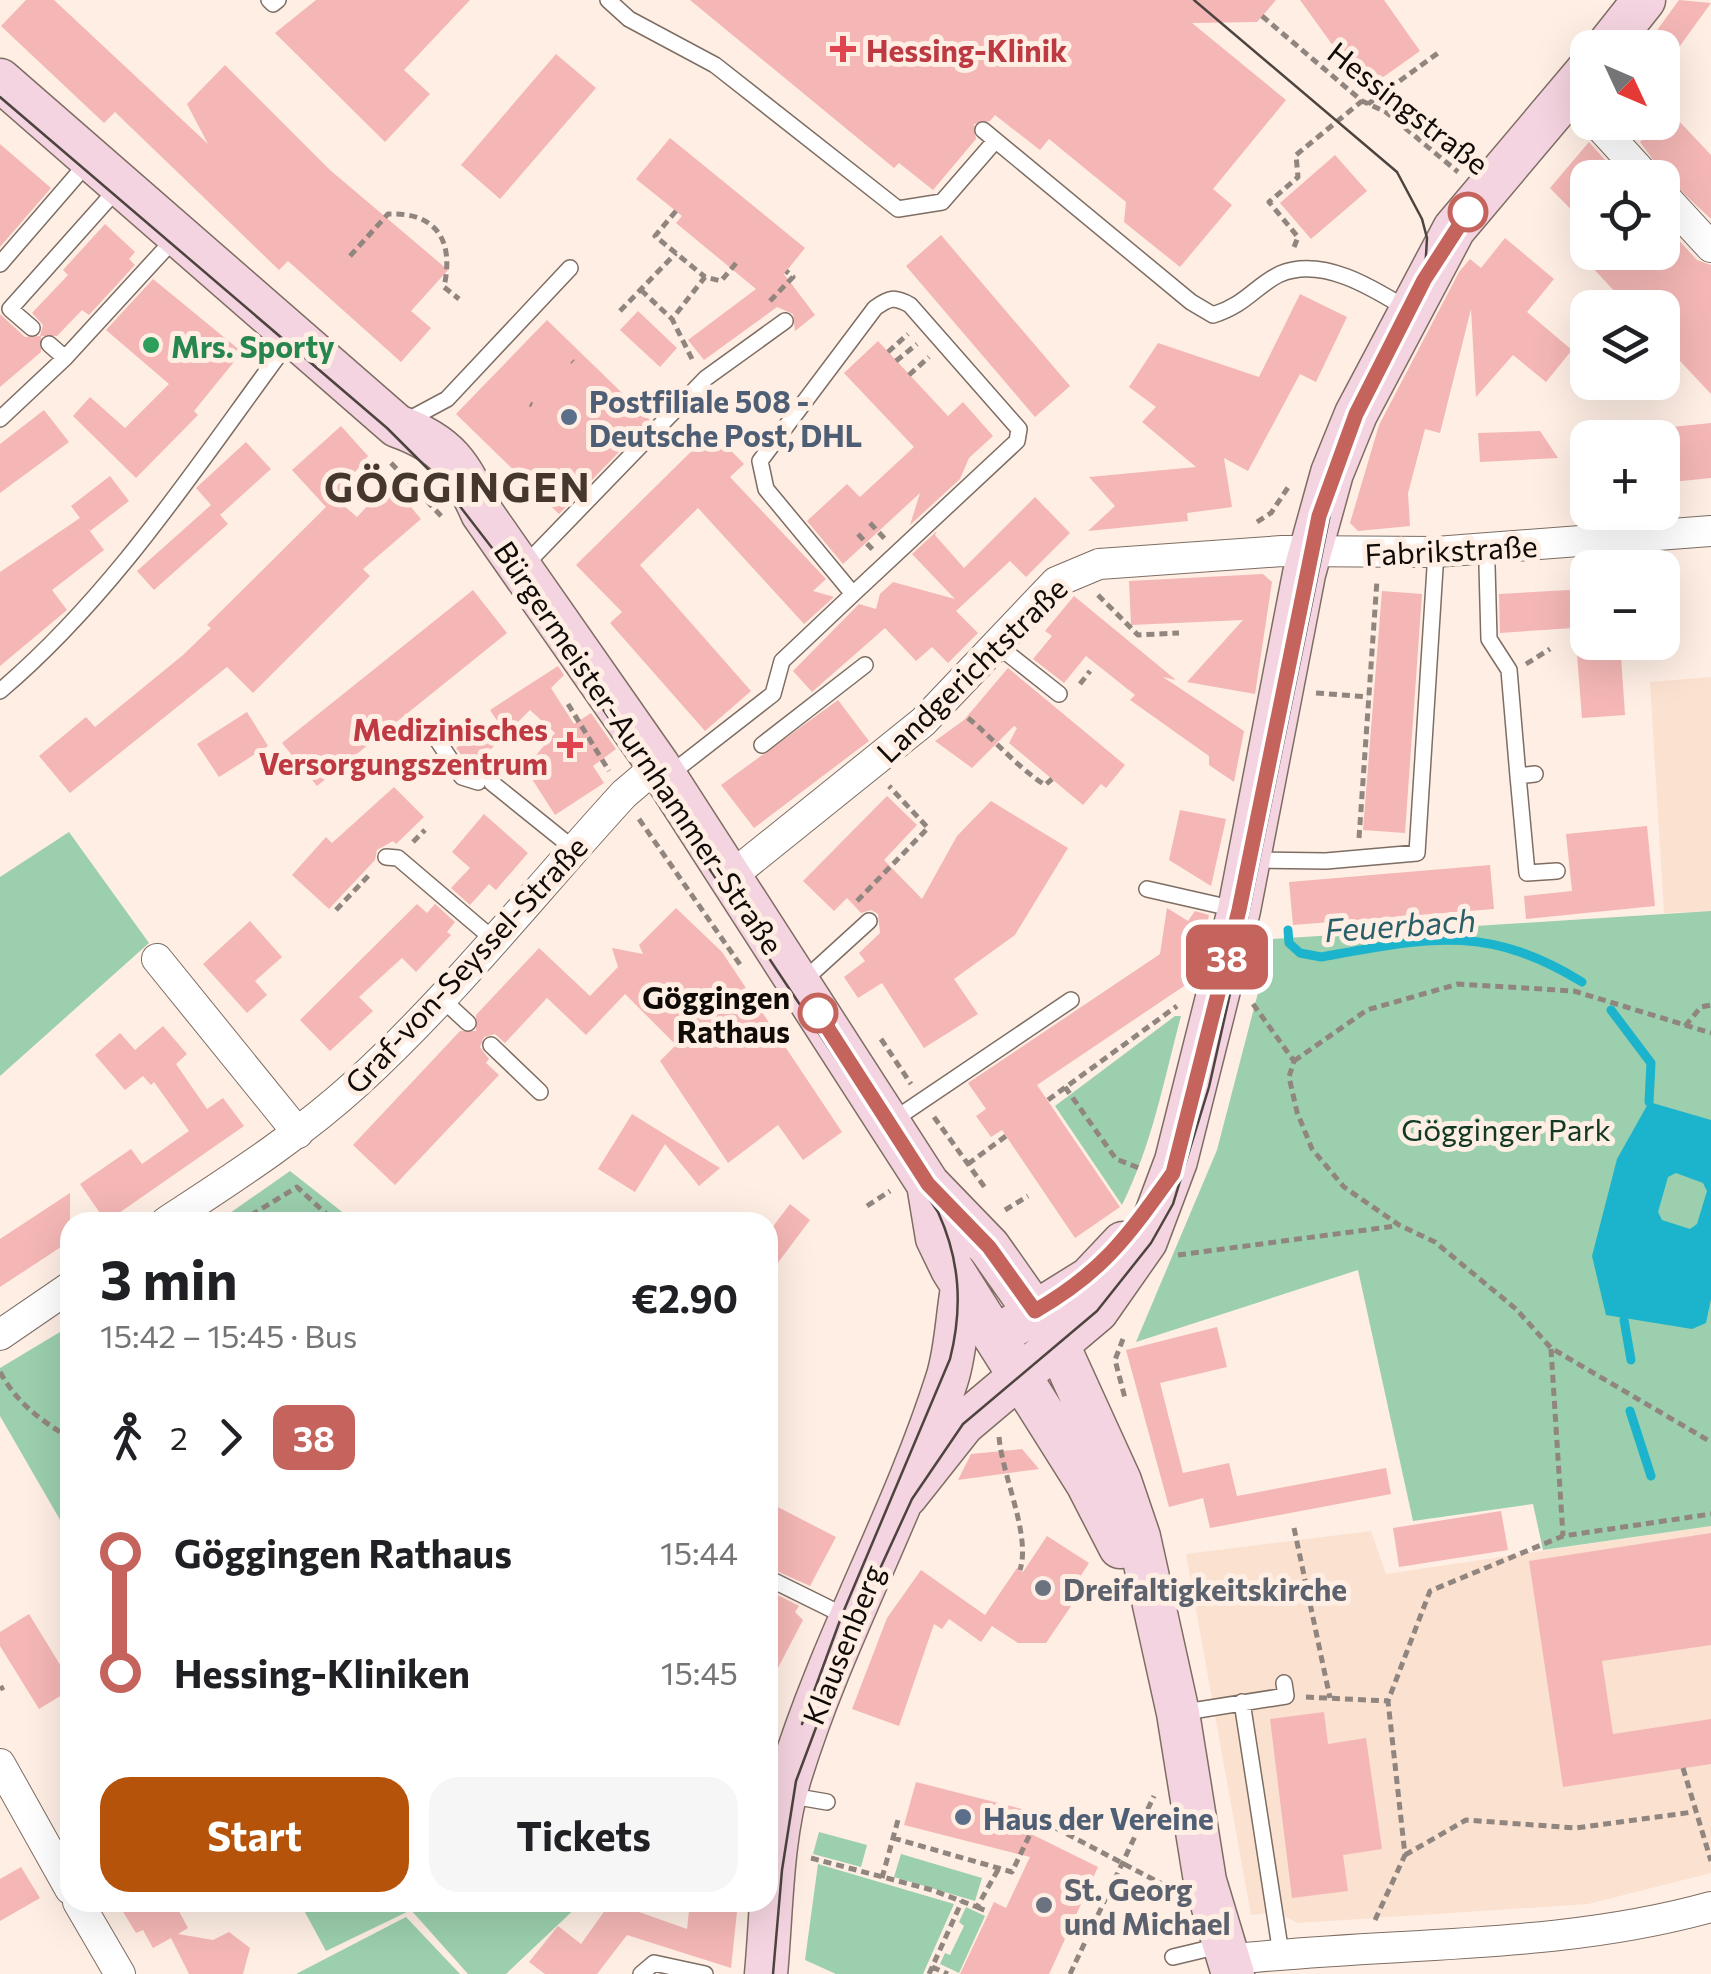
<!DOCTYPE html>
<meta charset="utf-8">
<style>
:root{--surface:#fff;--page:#f6f6f6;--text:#202124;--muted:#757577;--accent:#b45309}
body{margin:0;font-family:Commissioner,sans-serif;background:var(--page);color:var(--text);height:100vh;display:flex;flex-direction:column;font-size:38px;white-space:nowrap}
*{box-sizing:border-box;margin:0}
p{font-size:32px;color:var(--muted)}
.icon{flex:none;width:55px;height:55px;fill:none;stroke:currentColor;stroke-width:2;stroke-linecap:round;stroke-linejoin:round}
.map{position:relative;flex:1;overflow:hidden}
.sheet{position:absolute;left:60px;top:1212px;width:718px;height:700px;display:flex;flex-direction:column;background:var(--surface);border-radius:30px;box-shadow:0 10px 40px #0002}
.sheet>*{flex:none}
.badge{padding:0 20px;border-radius:15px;font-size:35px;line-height:65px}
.needle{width:65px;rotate:134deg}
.buttons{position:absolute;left:1570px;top:30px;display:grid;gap:20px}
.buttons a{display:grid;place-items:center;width:110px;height:110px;border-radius:20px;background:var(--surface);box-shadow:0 10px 40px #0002;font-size:50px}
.map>.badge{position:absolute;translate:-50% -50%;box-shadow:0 0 0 5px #fff}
.legs{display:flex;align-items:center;gap:15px;height:110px;padding:0 40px;font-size:32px}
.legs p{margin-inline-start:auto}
.summary{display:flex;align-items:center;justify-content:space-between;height:170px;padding:0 40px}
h1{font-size:55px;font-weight:700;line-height:75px}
.action{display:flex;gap:20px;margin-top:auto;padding:20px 40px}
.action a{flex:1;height:115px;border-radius:30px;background:var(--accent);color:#fff;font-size:40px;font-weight:700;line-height:115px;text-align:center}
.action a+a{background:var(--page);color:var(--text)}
ul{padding:0 40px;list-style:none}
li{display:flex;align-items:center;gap:35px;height:120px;font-size:38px}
li i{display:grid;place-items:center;width:15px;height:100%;margin:0 12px;background:currentColor}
li i::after{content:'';width:25px;height:25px;margin:-12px;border:8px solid;border-radius:50%;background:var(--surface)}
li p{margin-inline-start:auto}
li:first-child i{background:linear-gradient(#0000 50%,currentColor 0)}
li:last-child i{background:linear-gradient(currentColor 50%,#0000 0)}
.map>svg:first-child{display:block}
</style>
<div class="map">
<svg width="1711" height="1974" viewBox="0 0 1711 1974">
<rect width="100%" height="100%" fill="#feeee4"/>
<!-- built -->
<path fill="#fbe1d0" d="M1711,677V911L1664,913L1650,682Z
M1711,1526V1873L1588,1904L1298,1923L1275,1912L1251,1915L1186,1554L1371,1531L1386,1574Z"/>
<!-- green -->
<path fill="#9bcfad" d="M69,832L149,943L0,1076V877Z
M1711,911V1526L1543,1550L1533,1504L1413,1521L1358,1270L1136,1342L1217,1150L1272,939Z
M1175,1016H1181C1164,1080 1152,1145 1122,1205L1055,1106Z
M290,1171L355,1222H217Z
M70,1326V1537L0,1416V1368Z
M819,1832L867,1845L861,1867L813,1854Z
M901,1854L982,1878L975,1901L894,1877Z
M818,1864L954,1904L923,1974H836L805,1960Z
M300,1903H581L506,1974H468L411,1910L326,1951Z
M966,1907L985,1916L959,1973L940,1964L945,1953L950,1955L964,1926L959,1922Z
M406,1917L460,1974H296Z"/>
<!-- water -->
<path fill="#1cb4cd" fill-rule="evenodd" d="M1649,1102L1711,1120V1299L1706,1323L1692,1329L1606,1315L1592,1256L1617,1159ZM1676,1173L1703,1183L1707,1191L1697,1224L1690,1229L1662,1220L1658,1212L1668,1177Z"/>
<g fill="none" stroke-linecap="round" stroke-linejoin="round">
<!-- stream -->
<path stroke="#1cb4cd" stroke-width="9" d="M1288,930L1289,943L1300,953L1321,957C1427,938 1486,923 1582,982
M1611,1010L1651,1063L1649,1102
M1624,1320L1631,1360
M1630,1411L1651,1476"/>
</g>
<!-- building -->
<path fill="#f4b7b5" d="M26,0H54L208,144L187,104L225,65L330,170L448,270L411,311L431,328L401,362L288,261L279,270L115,112L104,123L1,26Z
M316,0H470L404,70L430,94L385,142L275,33Z
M690,0H1276L1257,22L1192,23L1286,100L1213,189L1232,205L1180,267L1124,222L1126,202L1049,139L1040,150L995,115L990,121L974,124L976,139L933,190L899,163L894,168Z
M1300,0H1384L1420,51L1365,90Z
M1679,0L1711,3L1677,50L1655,33Z
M556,54L596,88L500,199L461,165Z
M1662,103L1711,155V219L1665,176L1640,142L1662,122Z
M670,138L805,248L784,274L815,315L795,331L793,314L777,307L704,360L688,340L756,289L676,223L682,216L636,179Z
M1589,142L1621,178H1588V227L1550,188Z
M0,144L51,188L0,247Z
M1335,155L1367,191L1311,239L1280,203Z
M1662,222L1697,260L1711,265V394L1662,342V308H1630L1578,252H1662Z
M105,224L135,252L129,259L135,265L89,315L82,310L57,336H41V352L0,387V314L25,337L40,336L43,325L32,313L68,275L63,270Z
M941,235L1070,386L1035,417L906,266Z
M1505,238L1554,279L1527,312L1572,350L1546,382L1513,355L1476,397L1471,309L1440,433L1425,429L1408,493L1410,526L1358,531L1350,523L1379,425L1459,272L1470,259L1481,268Z
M153,279L242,352L194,411L198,415L136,478L73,416L90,397L125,428L169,384L106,330Z
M1300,294L1347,317L1316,382L1300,374L1248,471L1224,458L1232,507L1187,513L1188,521L1088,531L1115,506L1089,477L1196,467L1142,422L1156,407L1129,387L1158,343L1259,377Z
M638,311L677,348L660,367L620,330Z
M547,320L650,420L559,514L456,414Z
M878,341L948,416L963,402L993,436L969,458L960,479L910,525L920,493L843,564L807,521L847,484L860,497L914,447L844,373Z
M44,410L69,442L0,493V444Z
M1711,423V478L1662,483V428Z
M341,426L368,456L331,502L335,498L357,517L390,482L421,519L363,569L370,576L253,693L227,667L70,793L39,756L86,717L95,727L183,655L211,628L207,625L326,507L292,470Z
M712,431L744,464L730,477L826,579L813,591L834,597L804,624L698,508L640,565L751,691L705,731L610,623L622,612L576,565Z
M1540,431L1558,458L1480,462L1478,433Z
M246,442L271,469L220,515L215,509L228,524L154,590L137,571L211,505L196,488Z
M110,476L129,501L90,531L83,522L104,550L52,590L67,610L0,666V572L80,518L71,506Z
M1035,497L1070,533L1026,577L1010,561L956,611L978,633L948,663L932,647L916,661L885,628L812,692L793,671L859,604L876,609L880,594L893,582L955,599L912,554L937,531L935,535L964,568Z
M1263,574L1272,582L1255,694L1187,682L1243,620L1131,625L1129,581Z
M1588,589V627L1500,633L1499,594Z
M473,590L507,633L317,786L282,743Z
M1382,591L1422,594L1405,833L1363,830Z
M1074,596L1176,680L1163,677L1244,731L1234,782L1209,765V756L1130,700L1135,695L1086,656L1064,683L1033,659L1052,636L1045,631Z
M1576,642H1620L1625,715L1582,718Z
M558,666L564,675L551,688L574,724L591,713L616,749L593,766L604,783L555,815L525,768L555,733L530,710L472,768L456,748L498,722L490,710Z
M1008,668L1125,765L1106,788L1101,784L1083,805L1009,743L1017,728L1014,726L972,768L935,741L964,720Z
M838,700L869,741L754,828L721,785Z
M247,712L268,746L219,777L197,744Z
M394,787L424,817L396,844L393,841L377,850L375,860L329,909L292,875L326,837L332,843Z
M887,796L917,825L884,860L922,899L957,836L991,801L1068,848L1015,935L954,979L978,1014L924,1048L882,983L858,998L844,977L865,961L859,953L880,933L878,914L871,910L861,913L847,898L834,911L803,881Z
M1180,810L1226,819L1211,886L1169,860Z
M484,814L528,853L496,890L489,884L470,905L451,888L470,868L452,852Z
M1647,826L1655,906L1526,919L1524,896L1572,891L1566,834Z
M1490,865L1494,909L1293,925L1289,882Z
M417,904L427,913L435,904L455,922L447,932L451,935L416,972L402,958L359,997L373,1011L330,1051L300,1020Z
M676,908L722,952L842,1132L803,1160L778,1125L728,1163L660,1061L676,1045L625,994L586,1035L547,998L505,1043L495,1034L484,1037L480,1047L489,1059L486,1063L499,1075L395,1185L353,1145L460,1031H476V1015L539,948L590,996L618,967L612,948L643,954L639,945Z
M1167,908L1188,921L1195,911L1209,915L1196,978L1037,1085L1120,1207L1075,1238L1002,1130L991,1137L976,1116L986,1109L968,1083L1160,954Z
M250,921L282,957L255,981L267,995L247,1013L203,964Z
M163,1026L187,1054L176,1064L207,1109L223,1098L244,1126L106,1222L80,1184L131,1149L142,1164L189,1131L154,1082L151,1085L143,1076L125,1090L95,1055L120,1033L135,1050Z
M632,1114L669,1137L720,1168L699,1186L665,1144L635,1192L598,1169Z
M70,1193V1241L0,1287V1239Z
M790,1204L810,1220L768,1276V1233Z
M1217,1327L1227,1367L1160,1383L1183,1473L1229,1463L1237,1496L1386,1468L1391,1494L1210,1528L1203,1498L1169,1507L1126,1350Z
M1022,1449L1039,1469L958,1480L971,1454Z
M768,1502L836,1537L810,1586L768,1567Z
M1501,1511L1508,1550L1399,1567L1393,1528Z
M1711,1533V1645L1602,1661L1613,1734L1711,1719V1764L1563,1787L1529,1561Z
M1047,1536L1089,1563L1078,1580L1086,1584L1046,1643H1018L992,1626L981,1642L949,1619L942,1629L934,1624L899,1726L852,1709L887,1618L921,1570L985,1615L1017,1568L1023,1572Z
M768,1590L799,1606L795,1612L803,1620L768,1687Z
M29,1614L70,1681V1690L39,1709L0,1646V1632Z
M1324,1712L1328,1744L1366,1738L1382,1849L1343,1855L1348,1891L1292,1898L1270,1719Z
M916,1782L1022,1809L1017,1827L1098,1867L1049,1974H960L994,1902L1006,1908L1030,1857L904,1825Z
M21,1867L40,1898L0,1921V1879Z
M117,1902H174L188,1928L178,1934L213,1940L229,1932L250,1948L243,1974H189L171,1938L153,1948L143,1930L136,1933Z
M611,1902L687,1929L690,1902H738L731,1968L627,1935L597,1974H545L529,1962L558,1926L581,1944Z"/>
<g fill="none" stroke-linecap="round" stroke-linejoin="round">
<!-- lane casing -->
<g stroke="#7e6d62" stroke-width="18">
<path id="lane" d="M269,0L273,4L278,0
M608,0L629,19L715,65L898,209L942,202L995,141
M983,130L1191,302L1213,315C1247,304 1255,286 1280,274C1322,256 1373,288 1407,309
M0,264L89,161
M32,328L10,309L118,188
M49,344L65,358
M0,419L65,358L176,237
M406,421L447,399L570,268
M525,565L706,378L785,321
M1487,566L1489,639L1509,670L1518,776L1535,774
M997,645L1059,694
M0,691C117,592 201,459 292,337
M436,738L462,777L478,782
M762,745L865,665
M669,775L773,694L782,661L853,594L766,489L760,461L875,308C889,298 894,296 910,305L1019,429L1017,441L853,594
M1518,776L1527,873L1557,871
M492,783L574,849
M386,857L398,858L493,939
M1253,860L1326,861L1417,853L1436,552
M1147,889L1235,909
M802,982L869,921
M441,998L468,1023
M491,1045L540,1092
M892,1121L1071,1000
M768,1578L847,1617
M1242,1702L1281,1954
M1179,1713L1286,1696L1284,1683
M786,1795L827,1802
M1173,1957L1219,1946
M641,1974L654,1963L705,1974"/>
</g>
<!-- street casing -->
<g stroke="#7e6d62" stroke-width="32">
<path id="street" d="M1596,122L1647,178
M1662,194L1711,247
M729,878L923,722L1056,582L1099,564L1282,551L1436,552L1711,531
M157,959L298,1133
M166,1222C233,1178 299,1136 358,1082C454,994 536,890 624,794L658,765
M0,1335L70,1287
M0,1764L70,1889
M78,1902L120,1974
M1227,1960C1389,1941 1553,1951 1711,1907"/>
</g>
<!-- secondary casing -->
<g stroke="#7e6d62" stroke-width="45">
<path id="secondary" d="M1606,48L1644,0
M0,80L397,426C448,444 461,466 482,513L658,765L928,1184L989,1247L1058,1345L1120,1481L1139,1537L1178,1713L1205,1881L1233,1974
M928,1184L937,1238L952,1269L1087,1483L1120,1547
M1013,1326L1090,1278L1123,1243
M906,1496L963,1424L1097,1311L1146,1241L1176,1161L1239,910L1304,574L1332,473L1356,414L1454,229L1588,70
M766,1974C772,1910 771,1839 790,1777C832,1640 904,1515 947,1379C956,1351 957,1317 962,1288"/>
</g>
<!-- path -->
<path stroke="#91867f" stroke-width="5" stroke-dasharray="8 5" stroke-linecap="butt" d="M1262,16L1362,101L1386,112L1458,172
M1368,104L1438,53
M676,211L655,236L705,277
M1294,247L1298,237L1269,202L1298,177L1296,155L1362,101
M350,256L388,214C438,212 454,242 444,287L459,299
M641,290L672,319
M770,301L793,277L786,271
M620,311L676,253
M888,352L908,334
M692,359L672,319L705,277L721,281L737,262
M572,361L573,362
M896,361L917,344
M909,375L929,357
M530,404L532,405
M391,463L442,517
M1257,522L1271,513L1289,486
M870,523L885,539
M858,534L873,550
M1098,595L1138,635L1179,633
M1526,664L1550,649
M1080,684L1090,671
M1316,693L1368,697
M568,704L609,771
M968,718C995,740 1017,767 1045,785L1052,779
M639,819L741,966
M1359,838L1377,580
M413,842L425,830
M857,901L928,828L889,786
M336,910L371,873
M1253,1004L1294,1061L1289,1077L1297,1112L1312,1149L1344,1187L1399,1225L1435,1242L1516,1309L1551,1348L1711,1442
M1685,1026L1701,1007L1711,1005
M881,1039L911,1084
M1294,1061L1367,1010L1458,984L1574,991L1711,1033
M1065,1087L1116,1159L1139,1168
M1048,1100L1177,1006
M934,1117L986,1189
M968,1164L1006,1136
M867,1206L890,1191
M1005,1210L1028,1196
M240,1222L297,1187L335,1222
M1178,1255L1396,1226
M1123,1339L1115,1360L1125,1398
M1551,1349L1563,1536
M0,1372C17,1403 40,1420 70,1438
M999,1437C1003,1479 1031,1535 1020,1570
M1294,1528L1330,1698
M0,1689L4,1687
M1306,1697L1388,1701
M1683,1768L1711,1861
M893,1838L1012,1872L1031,1832L1048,1824L1162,1884
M1405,1855L1466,1820L1576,1828L1693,1812
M811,1858L932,1890L977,1907L999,1868
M882,1878L898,1820
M977,1907L989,1912
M1375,1920L1405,1855L1388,1701L1430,1591L1563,1536L1711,1514
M932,1967L948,1974
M929,1974L962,1901
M1070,1974L1154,1796"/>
<!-- lane -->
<use href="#lane" stroke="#fff" stroke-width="15"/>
<!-- street -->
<use href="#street" stroke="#fff" stroke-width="30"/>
<!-- secondary -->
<use href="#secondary" stroke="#f4d4e0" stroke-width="42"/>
<!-- tram -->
<path stroke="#4d443f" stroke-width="2.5" d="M0,97L387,428L442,483L519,583L938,1212C960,1260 963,1307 950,1359L842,1615L802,1724
M773,1974L782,1870L796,1781L856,1621L912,1499L963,1424L1097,1311L1151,1243L1173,1204L1209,1087L1250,905L1338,475L1425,273L1427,238L1422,219L1397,172L1194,0"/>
</g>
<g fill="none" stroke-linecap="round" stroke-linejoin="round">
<!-- line-1 casing -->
<g stroke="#fff" stroke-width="22">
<path id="line-1" d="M818,1013L928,1184L989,1247L1035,1311C1104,1271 1127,1237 1173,1173L1176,1161L1239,910L1319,516L1356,414L1424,280L1468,212"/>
</g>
<!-- line-1 -->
<use href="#line-1" stroke="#c4645c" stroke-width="15"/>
</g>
<!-- markers -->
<g fill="#e0444e" stroke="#feeee4" stroke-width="4">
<path d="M838 34h10v10h10v10h-10v10h-10v-10h-10v-10h10z"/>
<path d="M565 730h10v10h10v10h-10v10h-10v-10h-10v-10h10z"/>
</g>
<g fill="#fff" stroke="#c4645c" stroke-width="5">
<circle cx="1468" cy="212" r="18"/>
<circle cx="818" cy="1013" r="18"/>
</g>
<circle fill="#2e9e5b" stroke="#feeee4" stroke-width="4" cx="151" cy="345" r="10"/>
<g fill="#5c6f8a" stroke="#feeee4" stroke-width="4">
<circle cx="569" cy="417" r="10"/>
<circle cx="963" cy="1817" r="10"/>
</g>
<g fill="#6b7280" stroke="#feeee4" stroke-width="4">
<circle cx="1043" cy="1588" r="10"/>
<circle cx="1044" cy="1905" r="10"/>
</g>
<g text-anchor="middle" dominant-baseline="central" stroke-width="10" stroke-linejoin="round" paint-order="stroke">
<!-- health labels -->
<g font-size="30" font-weight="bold" fill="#be3a42" stroke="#feeee4" text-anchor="start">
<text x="866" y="49">Hessing-Klinik</text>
<text x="548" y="728" text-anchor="end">Medizinisches<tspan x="548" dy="34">Versorgungszentrum</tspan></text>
</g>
<!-- street labels -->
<g font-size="30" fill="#110b07" stroke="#feeee4">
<text transform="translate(1409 107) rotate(38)">Hessingstraße</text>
<text transform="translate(1451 549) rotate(-3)">Fabrikstraße</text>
<text transform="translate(971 669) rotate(-44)">Landgerichtstraße</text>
<text transform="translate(640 747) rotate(56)">Bürgermeister-Aurnhammer-Straße</text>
<text transform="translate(465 964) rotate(-47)">Graf-von-Seyssel-Straße</text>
<text transform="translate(842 1644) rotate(-68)">Klausenberg</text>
</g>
<!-- leisure labels -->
<g font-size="30" font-weight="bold" fill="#27864d" stroke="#feeee4" text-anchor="start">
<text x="171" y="345">Mrs. Sporty</text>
</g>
<!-- service labels -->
<g font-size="30" font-weight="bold" fill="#4e5e75" stroke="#feeee4" text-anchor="start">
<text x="589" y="400">Postfiliale 508 -<tspan x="589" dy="34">Deutsche Post, DHL</tspan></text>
<text x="983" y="1817">Haus der Vereine</text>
</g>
<!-- stop labels -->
<g font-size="30" font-weight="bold" fill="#110b07" stroke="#feeee4" text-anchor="end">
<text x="790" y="996">Göggingen<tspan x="790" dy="34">Rathaus</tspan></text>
</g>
<!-- park labels -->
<g font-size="30" fill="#113923" stroke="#feeee4">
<text x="1506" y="1128">Gögginger Park</text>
</g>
<!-- worship labels -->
<g font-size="30" font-weight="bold" fill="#5b616d" stroke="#feeee4" text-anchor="start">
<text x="1063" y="1588">Dreifaltigkeitskirche</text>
<text x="1064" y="1888">St. Georg<tspan x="1064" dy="34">und Michael</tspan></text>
</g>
<!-- water labels -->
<g font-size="32" font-style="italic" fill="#285f69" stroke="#feeee4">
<text transform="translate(1400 924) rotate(-4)">Feuerbach</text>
</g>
<!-- district labels -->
<g font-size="40" font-weight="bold" letter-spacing="2.5" fill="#45372d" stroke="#feeee4">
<text x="458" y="485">GÖGGINGEN</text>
</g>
</g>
</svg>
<div class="buttons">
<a><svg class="needle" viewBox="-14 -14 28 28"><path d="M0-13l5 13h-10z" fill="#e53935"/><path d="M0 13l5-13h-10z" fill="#757577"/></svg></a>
<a><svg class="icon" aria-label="locate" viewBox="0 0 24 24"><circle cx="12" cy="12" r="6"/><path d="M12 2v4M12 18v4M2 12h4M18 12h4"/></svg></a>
<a><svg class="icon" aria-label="layers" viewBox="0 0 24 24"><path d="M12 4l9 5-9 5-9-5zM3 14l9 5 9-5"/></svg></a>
<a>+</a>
<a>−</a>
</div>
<b class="badge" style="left:1227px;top:957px;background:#c4645c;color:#fff">38</b>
<section class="sheet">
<div class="summary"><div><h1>3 min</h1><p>15:42 – 15:45 · Bus</p></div><b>€2.90</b></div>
<div class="legs"><svg class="icon" aria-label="walk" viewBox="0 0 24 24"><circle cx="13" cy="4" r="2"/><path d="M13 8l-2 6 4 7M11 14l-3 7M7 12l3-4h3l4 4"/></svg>2<svg class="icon" aria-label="forward" viewBox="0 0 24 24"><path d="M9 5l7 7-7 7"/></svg><b class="badge" style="background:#c4645c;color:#fff">38</b></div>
<ul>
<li><i style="color:#c4645c"></i><b>Göggingen Rathaus</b><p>15:44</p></li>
<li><i style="color:#c4645c"></i><b>Hessing-Kliniken</b><p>15:45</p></li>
</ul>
<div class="action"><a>Start</a><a>Tickets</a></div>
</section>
</div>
